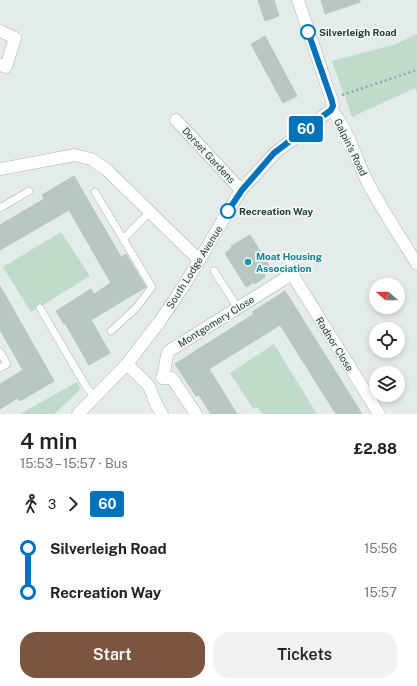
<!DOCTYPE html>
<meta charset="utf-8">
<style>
:root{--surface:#fff;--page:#f2f2f2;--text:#222;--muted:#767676;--accent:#7c5540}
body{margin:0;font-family:"Public Sans",sans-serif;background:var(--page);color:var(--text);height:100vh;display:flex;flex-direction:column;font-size:15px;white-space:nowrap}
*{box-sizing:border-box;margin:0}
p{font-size:13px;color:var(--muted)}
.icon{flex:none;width:22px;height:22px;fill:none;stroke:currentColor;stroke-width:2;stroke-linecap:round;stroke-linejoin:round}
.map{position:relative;height:414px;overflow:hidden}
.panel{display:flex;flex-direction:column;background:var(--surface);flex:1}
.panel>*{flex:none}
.badge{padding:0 8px;border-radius:3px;font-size:14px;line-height:26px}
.needle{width:26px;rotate:290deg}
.fabs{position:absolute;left:369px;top:278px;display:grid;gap:8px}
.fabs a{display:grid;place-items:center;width:36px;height:36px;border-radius:50%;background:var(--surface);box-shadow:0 2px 6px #0003;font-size:20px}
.map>.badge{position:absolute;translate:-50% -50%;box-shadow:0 0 0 2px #fff}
.legs{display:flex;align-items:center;gap:6px;height:44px;padding:0 20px;font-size:13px}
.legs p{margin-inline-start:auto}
.overview{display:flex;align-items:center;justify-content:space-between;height:68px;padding:0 20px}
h1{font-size:22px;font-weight:600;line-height:30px}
.cta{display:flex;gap:8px;margin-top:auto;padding:8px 20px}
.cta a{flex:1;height:46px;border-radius:16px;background:var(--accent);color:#fff;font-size:16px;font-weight:600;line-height:46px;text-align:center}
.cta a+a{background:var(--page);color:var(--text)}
ul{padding:0 20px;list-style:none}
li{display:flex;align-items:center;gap:14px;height:44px;font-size:15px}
li i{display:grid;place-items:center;width:6px;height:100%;margin:0 5px;background:currentColor}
li i::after{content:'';width:10px;height:10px;margin:-5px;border:3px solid;border-radius:50%;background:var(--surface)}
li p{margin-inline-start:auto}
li:first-child i{background:linear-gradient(#0000 50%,currentColor 0)}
li:last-child i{background:linear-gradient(currentColor 50%,#0000 0)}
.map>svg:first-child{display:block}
</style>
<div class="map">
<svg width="417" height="414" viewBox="0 0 417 414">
<rect width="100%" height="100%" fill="#e4ece9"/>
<!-- green -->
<path fill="#bedcc9" d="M417,34V93L415,88L352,117L332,61L396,44Z
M61,232L90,276L31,312L3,267Z
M274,344L317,414H262L257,407L253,409L230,373Z
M77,382L81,389L54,414H20Z"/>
<!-- building -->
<path fill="#b9c7c3" stroke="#b6c6c1" d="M258,0H274L279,16L265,21Z
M321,0H360V2L325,14Z
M265,36L297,96L283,103L251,44Z
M74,176L121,257L126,254L146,287L91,320L110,353L89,365L65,323L64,324L56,311L91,289L94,294L111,283L69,210L0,250V225L44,199L42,195Z
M250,235L272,270L264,275L265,277L255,284L254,282L246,287L225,253L232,248L231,246Z
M0,286L54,381L20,401L18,398L0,409V384L23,370L0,330Z
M285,291L292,302L362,414H336L280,325L209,369L237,414H211L199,395L196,396L175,364L254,314L252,312Z"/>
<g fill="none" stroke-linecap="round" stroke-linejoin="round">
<!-- service casing -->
<g stroke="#a7b4b1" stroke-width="8">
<path id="service" d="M95,192L152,287L136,308L111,331
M0,208L29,191
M123,239L150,212
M289,258L292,274
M214,271L238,308
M40,308L87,388L95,396
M0,352L7,364L0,368"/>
</g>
<!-- minor casing -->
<g stroke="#a7b4b1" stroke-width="13">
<path id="minor" d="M0,31L15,38L6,67L0,65
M331,110C347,126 357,162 368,183C383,211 400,237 417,264
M176,120L241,190
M0,169L75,155L91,159L107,170L199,260
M127,364L149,386L156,404L162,414
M196,414L172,378H162C167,369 164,359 169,351L292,274L379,414"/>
</g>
<!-- tertiary casing -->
<g stroke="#a7b4b1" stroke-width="13">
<path id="tertiary" d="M78,414L127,364L160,321L183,287L241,190L275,153L331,110L333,106L332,101L298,0"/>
</g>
<!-- path -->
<path stroke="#86aea6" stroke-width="2.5" stroke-dasharray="2 3" stroke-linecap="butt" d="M342,95L417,70"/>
<!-- service -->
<use href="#service" stroke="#fff" stroke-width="7"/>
<!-- minor -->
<use href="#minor" stroke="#fff" stroke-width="12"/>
<!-- tertiary -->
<use href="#tertiary" stroke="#fff" stroke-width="12"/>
</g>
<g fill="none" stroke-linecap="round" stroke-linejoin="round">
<!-- line-1 casing -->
<g stroke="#fff" stroke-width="9">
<path id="line-1" d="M228,211L242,190L274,153L331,110L333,106L332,101L308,32"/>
</g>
<!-- line-1 -->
<use href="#line-1" stroke="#0072bc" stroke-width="6"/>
</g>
<!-- markers -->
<g fill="#fff" stroke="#0072bc" stroke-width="2">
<circle cx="308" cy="32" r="7"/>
<circle cx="228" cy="211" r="7"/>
</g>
<circle fill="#0f9aa8" stroke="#f4f9f7" stroke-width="1.5" cx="248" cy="262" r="4"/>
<g text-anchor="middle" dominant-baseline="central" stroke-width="3.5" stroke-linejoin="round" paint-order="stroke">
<!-- stop labels -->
<g font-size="10" font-weight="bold" fill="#243d39" stroke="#f4f9f7" text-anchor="start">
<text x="319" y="32">Silverleigh Road</text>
<text x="239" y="211">Recreation Way</text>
</g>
<!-- street labels -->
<g font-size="10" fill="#243d39" stroke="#f4f9f7">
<text transform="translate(351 147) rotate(64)">Galpin's Road</text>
<text transform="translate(209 155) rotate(47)">Dorset Gardens</text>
<text transform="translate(194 267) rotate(-58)">South Lodge Avenue</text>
<text transform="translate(216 321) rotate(-32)">Montgomery Close</text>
<text transform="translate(335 344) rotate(58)">Radnor Close</text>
</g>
<!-- culture labels -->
<g font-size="10" font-weight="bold" fill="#0d838f" stroke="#f4f9f7" text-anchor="start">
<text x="256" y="256">Moat Housing<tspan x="256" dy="12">Association</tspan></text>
</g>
</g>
</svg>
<div class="fabs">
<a><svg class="needle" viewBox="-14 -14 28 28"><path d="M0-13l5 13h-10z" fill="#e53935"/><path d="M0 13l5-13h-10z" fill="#767676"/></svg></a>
<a><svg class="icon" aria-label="locate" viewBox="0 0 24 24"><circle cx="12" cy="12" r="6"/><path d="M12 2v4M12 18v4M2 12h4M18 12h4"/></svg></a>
<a><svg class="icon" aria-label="layers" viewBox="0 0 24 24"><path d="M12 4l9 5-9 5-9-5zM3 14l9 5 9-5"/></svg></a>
</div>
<b class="badge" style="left:306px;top:129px;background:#0072bc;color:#fff">60</b>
</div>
<section class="panel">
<div class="overview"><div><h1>4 min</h1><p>15:53 – 15:57 · Bus</p></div><b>£2.88</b></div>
<div class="legs"><svg class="icon" aria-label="walk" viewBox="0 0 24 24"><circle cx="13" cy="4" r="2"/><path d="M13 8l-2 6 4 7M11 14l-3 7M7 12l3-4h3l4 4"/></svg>3<svg class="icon" aria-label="forward" viewBox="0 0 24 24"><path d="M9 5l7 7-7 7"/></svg><b class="badge" style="background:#0072bc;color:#fff">60</b></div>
<ul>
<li><i style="color:#0072bc"></i><b>Silverleigh Road</b><p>15:56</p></li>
<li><i style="color:#0072bc"></i><b>Recreation Way</b><p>15:57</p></li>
</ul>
<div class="cta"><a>Start</a><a>Tickets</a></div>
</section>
